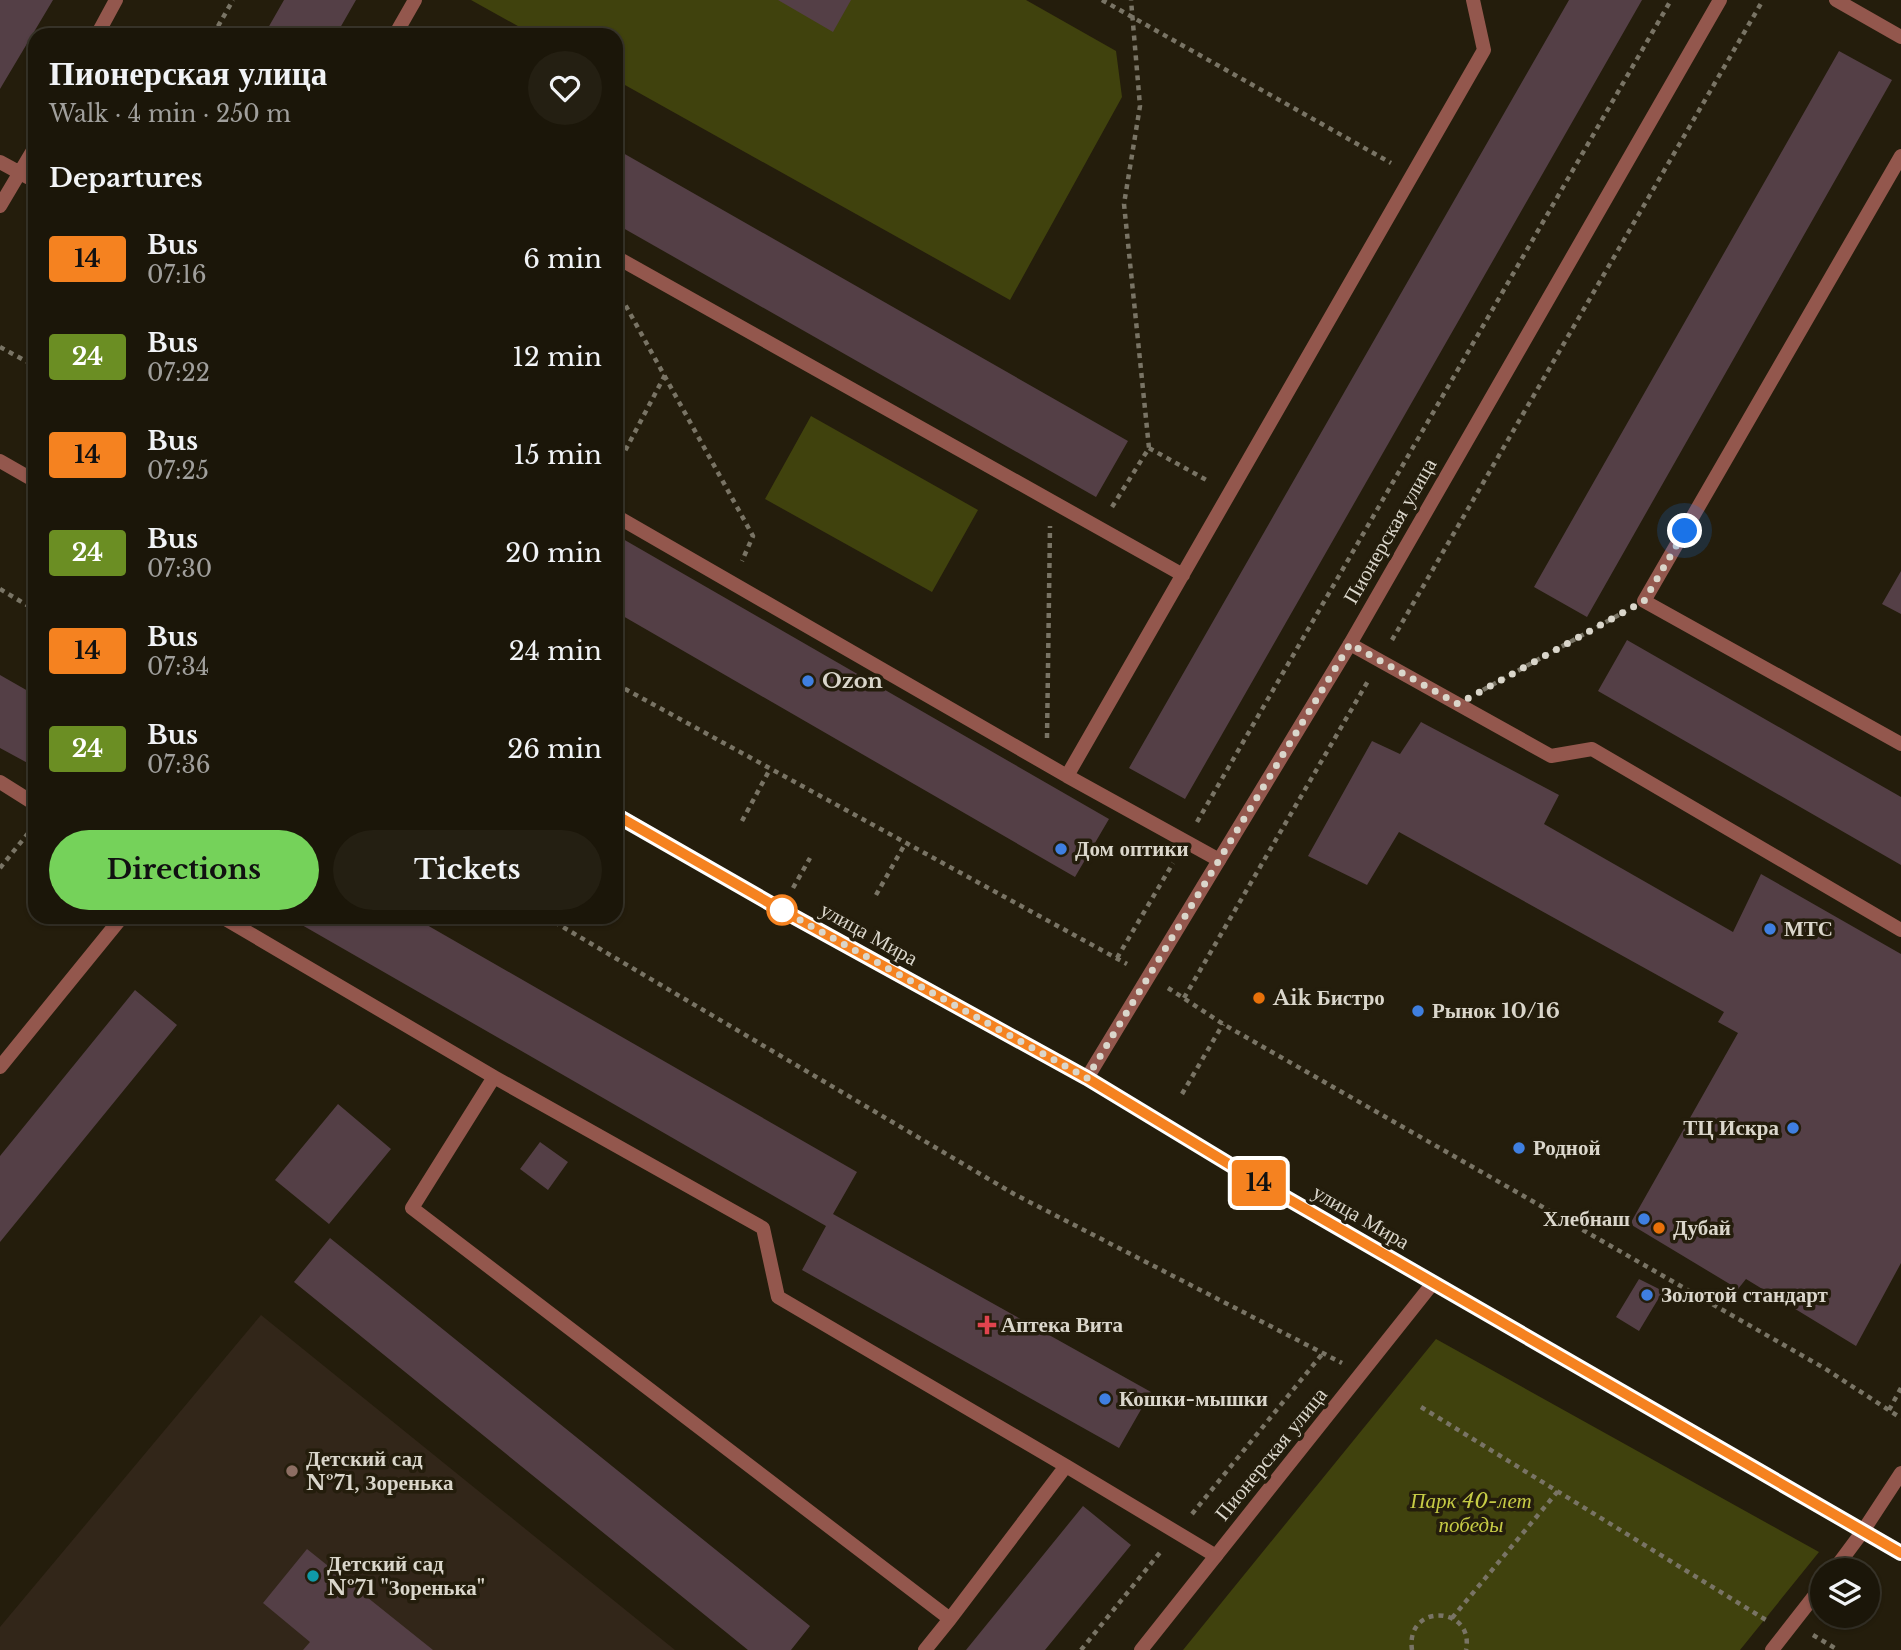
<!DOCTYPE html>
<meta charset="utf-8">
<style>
:root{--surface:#1b1609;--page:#241f12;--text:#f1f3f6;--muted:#a09f9c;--line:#39352a;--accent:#75d25a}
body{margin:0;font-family:"Libre Baskerville",serif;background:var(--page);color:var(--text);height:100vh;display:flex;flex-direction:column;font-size:26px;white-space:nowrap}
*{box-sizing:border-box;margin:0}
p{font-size:23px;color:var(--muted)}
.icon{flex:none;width:38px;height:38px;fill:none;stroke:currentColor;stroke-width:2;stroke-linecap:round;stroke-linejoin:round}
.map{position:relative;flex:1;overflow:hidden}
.side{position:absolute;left:28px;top:28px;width:595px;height:896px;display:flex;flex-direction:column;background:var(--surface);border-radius:21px;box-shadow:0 2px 5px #0004,0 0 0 2px var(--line)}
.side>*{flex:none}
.badge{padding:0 14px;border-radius:5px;font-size:24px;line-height:46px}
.fabs{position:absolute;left:1810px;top:1558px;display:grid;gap:14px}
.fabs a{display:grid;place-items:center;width:70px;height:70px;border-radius:50%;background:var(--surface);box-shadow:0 2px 5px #0004,0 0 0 2px var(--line);font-size:35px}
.you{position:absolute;width:35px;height:35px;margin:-18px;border:5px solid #fff;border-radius:50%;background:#1a73e8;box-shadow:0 0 0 10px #1a73e833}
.map>.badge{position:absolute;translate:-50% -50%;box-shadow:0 0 0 4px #fff}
h2{padding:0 21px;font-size:26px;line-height:63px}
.round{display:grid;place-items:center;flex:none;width:74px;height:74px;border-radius:37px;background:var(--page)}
.head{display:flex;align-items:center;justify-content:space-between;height:119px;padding:0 21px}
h1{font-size:33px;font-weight:800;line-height:52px}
.action{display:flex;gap:14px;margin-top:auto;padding:14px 21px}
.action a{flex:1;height:80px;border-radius:42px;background:var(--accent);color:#111;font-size:28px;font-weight:800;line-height:80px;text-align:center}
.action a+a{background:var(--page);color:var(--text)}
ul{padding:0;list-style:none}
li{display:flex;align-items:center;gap:21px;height:98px;padding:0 21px}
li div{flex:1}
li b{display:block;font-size:26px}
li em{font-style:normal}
li .badge{min-width:77px;font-weight:700;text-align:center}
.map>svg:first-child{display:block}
</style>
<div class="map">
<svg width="1901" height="1650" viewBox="0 0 1901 1650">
<rect width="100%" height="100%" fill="#241d0c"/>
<!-- education -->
<path fill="#322619" d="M261,1315L675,1650H0V1627Z"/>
<!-- green -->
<path fill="#40420d" d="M471,0H1026L1116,51L1122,97L1010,300L616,80V35H534Z
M811,416L978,510L932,592L765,499Z
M1436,1339L1819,1552L1740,1650H1183Z"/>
<!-- building -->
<path fill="#543f46" d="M0,0H53L0,89Z
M284,0H356L336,35H264Z
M778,0H851L833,32Z
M1569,0H1642L1185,799L1129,768Z
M1839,51L1892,80L1587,617L1534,587Z
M616,149L1128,441L1096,497L616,224Z
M616,535L1109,819L1075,877L616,612Z
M1901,571V614L1882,604Z
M1627,640L1901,797V865L1598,691Z
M0,675L35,695V767L0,748Z
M1421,722L1559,795L1544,824L1733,932L1761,874L1901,954V1263L1856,1346L1746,1279L1738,1289L1630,1224L1738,1033L1718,1022L1724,1012L1399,832L1367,885L1308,856L1372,741L1400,754Z
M288,917H413L857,1172L833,1214L1151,1392L1119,1448L802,1270L826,1226Z
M135,990L177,1025L0,1242V1156Z
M338,1104L391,1149L329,1224L275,1180Z
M540,1142L568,1162L548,1190L520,1169Z
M330,1238L810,1626L791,1650H748L294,1282Z
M1639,1279L1663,1291L1639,1331L1616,1317Z
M1083,1506L1131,1545L1045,1650H966Z
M307,1549L433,1650H303L310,1642L263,1603Z"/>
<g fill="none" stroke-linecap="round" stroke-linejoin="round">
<!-- path -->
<path stroke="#797465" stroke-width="4.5" stroke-dasharray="5 5" stroke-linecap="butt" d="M1102,0L1391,163
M213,35L233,0
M616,288L753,536L742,561
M0,347L35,366
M1149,448L1210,482
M616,468L665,375
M1112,507L1149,448L1124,204L1140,106L1131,0
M33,537L35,541
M0,589L35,610
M1392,640L1763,0
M616,684L1127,964
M1483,690L1626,611
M1047,738L1050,526
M742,821L770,769
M1197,822L1671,0
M0,868L34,826
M793,888L810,858
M876,895L905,844
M546,917L1014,1194L1342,1363
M1117,958L1173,863
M1168,988L1223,1024L1824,1368L1901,1418
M1184,998L1368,681
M1182,1094L1223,1024
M1421,1407L1766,1620
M1889,1410L1901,1388
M1192,1514L1323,1353
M1452,1618L1558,1491
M1813,1635L1838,1650
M1081,1650L1162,1550
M1412,1650C1405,1602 1475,1606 1466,1650"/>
<!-- service -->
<path stroke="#93574d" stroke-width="14" d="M1836,0L1901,37
M97,35L116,0
M395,35L415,0
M1901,156L1644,601L1901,744
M0,162L35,181
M0,206L35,147
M616,257L1183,575
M616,516L1067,776L1484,50L1473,0
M1350,644L1551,756L1592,749L1901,930
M1067,776L1219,860
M0,782L35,804
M222,917L494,1077L412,1208L950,1619L925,1650
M0,1067L122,917
M494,1077L763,1228L778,1297L1066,1466
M950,1619L1066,1466L1216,1556"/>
<!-- minor -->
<path stroke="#93574d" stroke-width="14" d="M1087,1078L1350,644L1720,0
M1834,1570L1863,1531L1901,1473
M1141,1650L1433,1283
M1772,1650L1822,1586"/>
<!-- tertiary -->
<path stroke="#93574d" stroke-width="14" d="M0,461L35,481
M616,814L780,909L1087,1078L1252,1178L1901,1553"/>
</g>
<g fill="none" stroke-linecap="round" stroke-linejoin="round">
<!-- line casing -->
<g stroke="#fff" stroke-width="16">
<path id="line" d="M616,815L780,909L1087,1078L1252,1178L1901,1553"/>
</g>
<!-- line -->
<use href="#line" stroke="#f58220" stroke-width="10"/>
<!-- walk -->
<path stroke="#dad6cb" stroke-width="7" stroke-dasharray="0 12.6" d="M782,910L780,909L1087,1078L1350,644L1458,704L1644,601L1685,531"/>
</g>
<!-- markers -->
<g fill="#3f7fe0" stroke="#241d0c" stroke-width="2.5">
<circle cx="808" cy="681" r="7"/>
<circle cx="1061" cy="849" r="7"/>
<circle cx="1770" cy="929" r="7"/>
<circle cx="1418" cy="1011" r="7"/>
<circle cx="1793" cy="1128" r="7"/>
<circle cx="1519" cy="1148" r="7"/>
<circle cx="1644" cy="1219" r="7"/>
<circle cx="1647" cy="1295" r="7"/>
<circle cx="1105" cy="1399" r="7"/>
</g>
<circle fill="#fff" stroke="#f58220" stroke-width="3.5" cx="782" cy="910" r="14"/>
<g fill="#e8710a" stroke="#241d0c" stroke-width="2.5">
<circle cx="1259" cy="998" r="7"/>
<circle cx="1659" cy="1228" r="7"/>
</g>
<path fill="#e0444e" stroke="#241d0c" stroke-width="2.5" d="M983.5 1314.5h7v7h7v7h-7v7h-7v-7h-7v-7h7z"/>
<circle fill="#8d6e63" stroke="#241d0c" stroke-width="2.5" cx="292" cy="1471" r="7"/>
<circle fill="#0f9aa8" stroke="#241d0c" stroke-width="2.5" cx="313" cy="1576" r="7"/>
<g text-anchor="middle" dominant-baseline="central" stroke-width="7" stroke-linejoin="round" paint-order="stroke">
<!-- street labels -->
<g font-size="21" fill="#dad6cb" stroke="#241d0c">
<text transform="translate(1390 531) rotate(-60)">Пионерская улица</text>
<text transform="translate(869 934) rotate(29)">улица Мира</text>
<text transform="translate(1361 1217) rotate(30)">улица Мира</text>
<text transform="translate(1271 1454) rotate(-51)">Пионерская улица</text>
</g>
<!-- poi labels -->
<g font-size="21" font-weight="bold" fill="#dad6cb" stroke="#241d0c" text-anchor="start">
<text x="822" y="681">Ozon</text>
<text x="1075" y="849">Дом оптики</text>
<text x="1784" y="929">МТС</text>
<text x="1273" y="998">Aik Бистро</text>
<text x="1432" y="1011">Рынок 10/16</text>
<text x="1779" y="1128" text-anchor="end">ТЦ Искра</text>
<text x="1533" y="1148">Родной</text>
<text x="1630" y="1219" text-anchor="end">Хлебнаш</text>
<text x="1673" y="1228">Дубай</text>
<text x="1661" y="1295">Золотой стандарт</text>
<text x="1001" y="1325">Аптека Вита</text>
<text x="1119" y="1399">Кошки-мышки</text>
<text x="306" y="1459">Детский сад<tspan x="306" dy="24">№71, Зоренька</tspan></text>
<text x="327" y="1564">Детский сад<tspan x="327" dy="24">№71 "Зоренька"</tspan></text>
</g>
<!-- park labels -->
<g font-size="21" font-style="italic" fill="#c6cb45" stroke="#241d0c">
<text x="1471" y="1501">Парк 40-лет<tspan x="1471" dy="24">победы</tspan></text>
</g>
</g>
</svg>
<div class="fabs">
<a><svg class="icon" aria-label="layers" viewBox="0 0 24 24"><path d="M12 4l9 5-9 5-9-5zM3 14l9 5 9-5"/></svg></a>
</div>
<div class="you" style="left:1685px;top:531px"></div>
<b class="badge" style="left:1259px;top:1183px;background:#f58220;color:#111">14</b>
<section class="side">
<div class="head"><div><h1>Пионерская улица</h1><p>Walk · 4 min · 250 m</p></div><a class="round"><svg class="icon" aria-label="heart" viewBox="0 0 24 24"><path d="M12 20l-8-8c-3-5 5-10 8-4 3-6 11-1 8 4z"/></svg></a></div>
<h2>Departures</h2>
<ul>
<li><span class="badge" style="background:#f58220;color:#111">14</span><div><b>Bus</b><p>07:16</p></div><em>6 min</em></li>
<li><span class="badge" style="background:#6b8e23;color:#fff">24</span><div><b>Bus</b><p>07:22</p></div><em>12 min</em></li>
<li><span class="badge" style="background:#f58220;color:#111">14</span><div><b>Bus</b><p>07:25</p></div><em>15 min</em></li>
<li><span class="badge" style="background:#6b8e23;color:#fff">24</span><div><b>Bus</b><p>07:30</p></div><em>20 min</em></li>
<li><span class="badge" style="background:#f58220;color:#111">14</span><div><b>Bus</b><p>07:34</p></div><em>24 min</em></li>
<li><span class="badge" style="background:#6b8e23;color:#fff">24</span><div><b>Bus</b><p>07:36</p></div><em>26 min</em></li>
</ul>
<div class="action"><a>Directions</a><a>Tickets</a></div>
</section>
</div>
